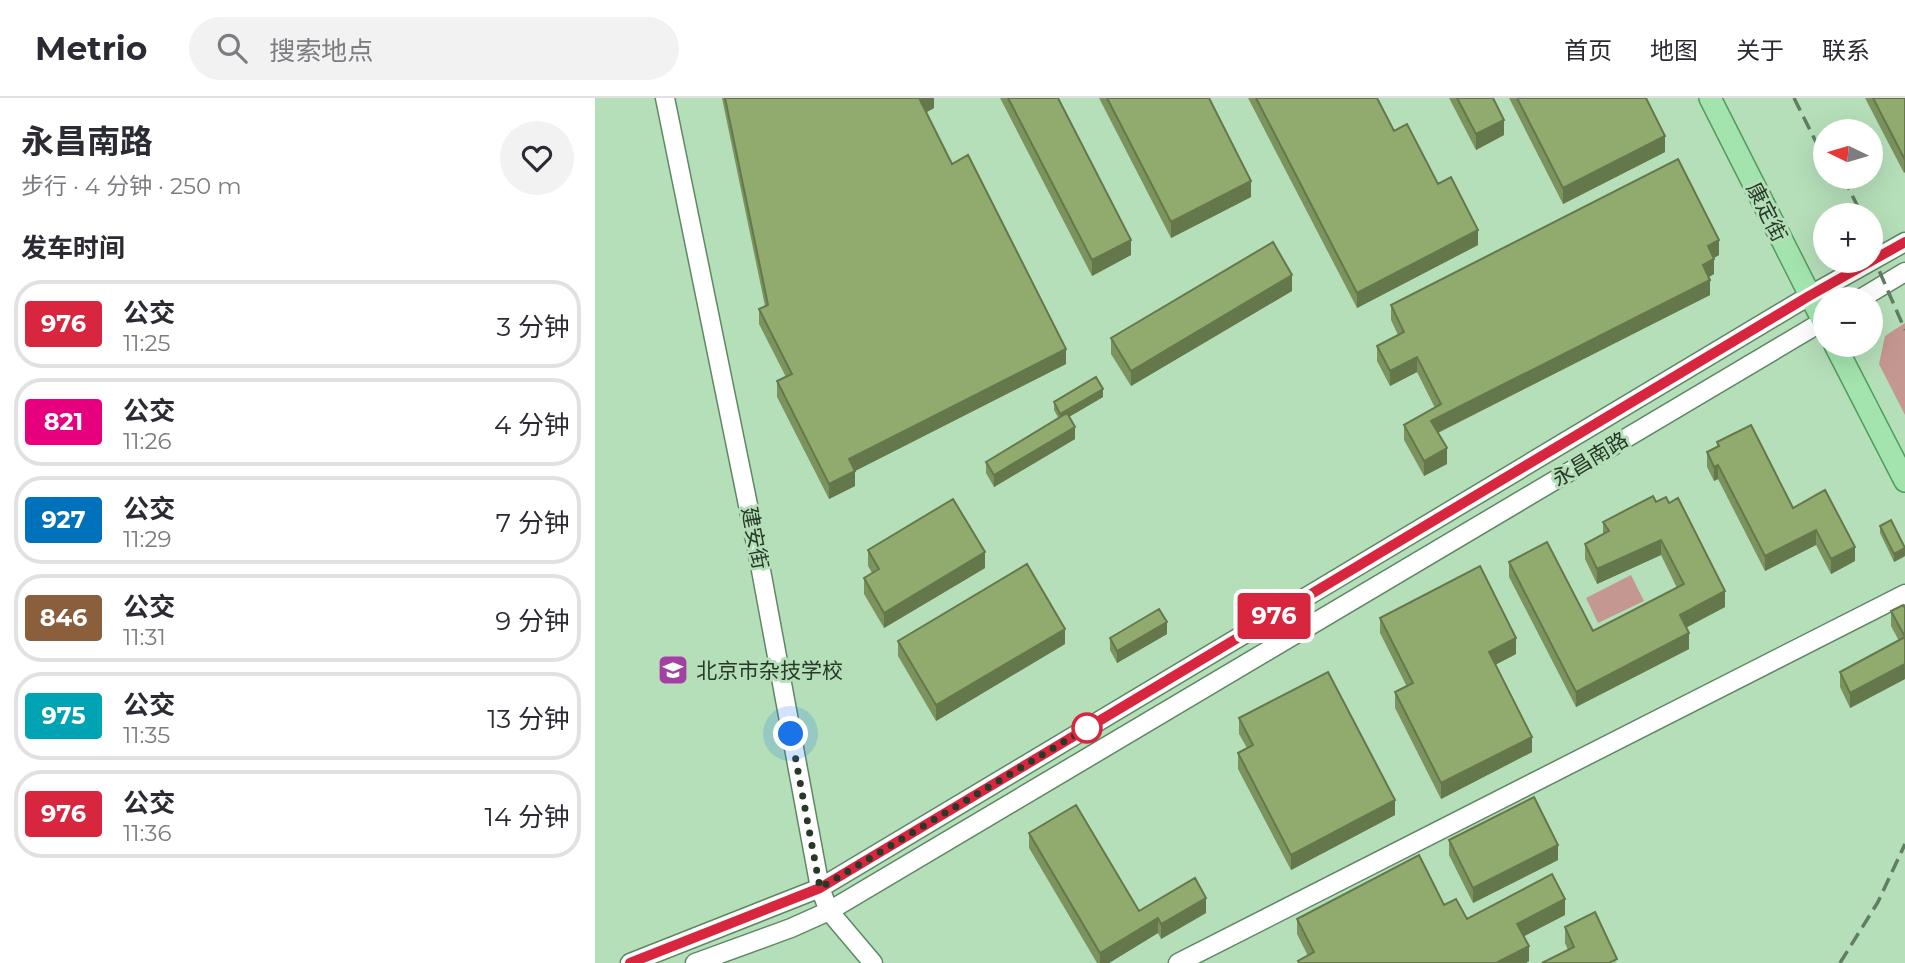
<!DOCTYPE html>
<html lang="zh">
<meta charset="utf-8">
<style>
:root{--surface:#fff;--page:#f2f2f3;--text:#2b2b33;--muted:#7c7c81;--line:#e1e1e2}
body{margin:0;font-family:Montserrat,"Noto Sans SC",sans-serif;background:var(--page);color:var(--text);height:100vh;display:flex;flex-direction:column;font-size:26px;white-space:nowrap}
*{box-sizing:border-box;margin:0}
p{font-size:23px;color:var(--muted)}
.icon{flex:none;width:38px;height:38px;fill:none;stroke:currentColor;stroke-width:2;stroke-linecap:round;stroke-linejoin:round}
.map{position:relative;flex:1;overflow:hidden}
.side{display:flex;flex-direction:column;background:var(--surface);width:595px}
.side>*{flex:none}
.badge{padding:0 14px;border-radius:5px;font-size:24px;line-height:46px}
.needle{width:46px;rotate:275deg}
.tools{position:absolute;left:1218px;top:21px;display:grid;gap:14px}
.tools a{display:grid;place-items:center;width:70px;height:70px;border-radius:50%;background:var(--surface);box-shadow:0 7px 28px #0002;font-size:35px}
.you{position:absolute;width:35px;height:35px;margin:-18px;border:5px solid #fff;border-radius:50%;background:#1a73e8;box-shadow:0 0 0 10px #1a73e833}
.map>.badge{position:absolute;translate:-50% -50%;box-shadow:0 0 0 4px #fff}
h2{padding:0 21px;font-size:26px;line-height:63px}
.round{display:grid;place-items:center;flex:none;width:74px;height:74px;border-radius:37px;background:var(--page)}
.summary{display:flex;align-items:center;justify-content:space-between;height:119px;padding:0 21px}
h1{font-size:33px;font-weight:700;line-height:52px}
ul{padding:0;list-style:none}
li{display:flex;align-items:center;gap:21px;height:88px;margin:0 14px 10px;padding:0 7px;border:4px solid var(--line);border-radius:28px}
li div{flex:1}
li b{display:block;font-size:26px}
li em{font-style:normal}
li .badge{min-width:77px;font-weight:700;text-align:center}
header{display:flex;align-items:center;gap:42px;box-sizing:border-box;height:98px;padding:0 35px;background:var(--surface);border-bottom:2px solid var(--line)}
header strong{font-size:33px}
nav{display:flex;gap:38px;margin-inline-start:auto;font-size:24px}
.search{width:490px;height:63px;background:var(--page);display:flex;align-items:center;gap:18px;box-sizing:border-box;padding:0 24px;border-radius:38px;color:var(--muted);font-size:26px}
main{display:flex;flex:1;min-height:0}
.map>svg:first-child{display:block}
</style>
<header>
<strong>Metrio</strong>
<div class="search"><svg class="icon" aria-label="search" viewBox="0 0 24 24"><circle cx="10" cy="10" r="6"/><path d="M15 15l6 6"/></svg>搜索地点</div>
<nav><a>首页</a><a>地图</a><a>关于</a><a>联系</a></nav>
</header>
<main>
<section class="side">
<div class="summary"><div><h1>永昌南路</h1><p>步行 · 4 分钟 · 250 m</p></div><a class="round"><svg class="icon" aria-label="heart" viewBox="0 0 24 24"><path d="M12 20l-8-8c-3-5 5-10 8-4 3-6 11-1 8 4z"/></svg></a></div>
<h2>发车时间</h2>
<ul>
<li><span class="badge" style="background:#d7263d;color:#fff">976</span><div><b>公交</b><p>11:25</p></div><em>3 分钟</em></li>
<li><span class="badge" style="background:#e6007e;color:#fff">821</span><div><b>公交</b><p>11:26</p></div><em>4 分钟</em></li>
<li><span class="badge" style="background:#0072bc;color:#fff">927</span><div><b>公交</b><p>11:29</p></div><em>7 分钟</em></li>
<li><span class="badge" style="background:#8b5e3c;color:#fff">846</span><div><b>公交</b><p>11:31</p></div><em>9 分钟</em></li>
<li><span class="badge" style="background:#00a3b4;color:#fff">975</span><div><b>公交</b><p>11:35</p></div><em>13 分钟</em></li>
<li><span class="badge" style="background:#d7263d;color:#fff">976</span><div><b>公交</b><p>11:36</p></div><em>14 分钟</em></li>
</ul>
</section>
<div class="map">
<svg width="1310" height="865" viewBox="0 0 1310 865">
<rect width="100%" height="100%" fill="#b5dfb9"/>
<!-- green -->
<path fill="#c59791" d="M1310,225V317L1284,266L1290,238Z
M1036,477L1049,503L1003,525L991,500Z"/>
<g fill="none" stroke-linecap="round" stroke-linejoin="round">
<!-- minor casing -->
<g stroke="#5f8764" stroke-width="21">
<path id="minor" d="M70,0L163,456L225,790L234,813L278,865
M1265,201L1310,174
M35,865L225,790L1214,198L1310,144
M100,865L196,830L234,813L1230,222
M583,865L1310,496"/>
</g>
<!-- major casing -->
<g stroke="#509c5d" stroke-width="24">
<path id="major" d="M1115,0L1230,227
M1240,247L1310,383"/>
</g>
<!-- minor -->
<use href="#minor" stroke="#fff" stroke-width="18"/>
<!-- major -->
<use href="#major" stroke="#a3e3ae" stroke-width="21"/>
<!-- rail -->
<path stroke="#617d64" stroke-width="3.5" stroke-dasharray="14 7" stroke-linecap="butt" d="M1199,0L1230,62
M1248,79L1267,117
M1276,135L1288,161
M1276,154L1310,232
M1245,865L1283,804L1310,746"/>
</g>
<!-- wall -->
<path fill="#7c935e" d="M127,0H339V10L331,14L357,66L471,266L260,373V388L234,401L182,299V283L191,279L164,226V211L170,208Z
M405,0H463L536,157L497,178Z
M504,0H614L656,99L576,140Z
M653,0H782L799,33L843,86L883,147L762,210Z
M854,0H898L909,37L881,52Z
M914,0H1051L1070,54L968,106Z
M1270,0H1310L1309,75Z
M1124,157L1119,160V176L1114,179L1115,197L843,335L852,366L829,378L809,342V327L840,310L822,274L795,288L782,263V248L803,237L796,222V207Z
M697,193L536,288L516,256V240Z
M508,299L474,319L480,341L399,389L391,375V364L464,321L459,312V304Z
M1122,344L1198,410L1260,463L1236,476L1221,447L1170,473L1123,381L1119,383L1112,369V354L1122,349Z
M1061,404L1130,509L1091,529L1094,551L981,609L914,479V464L998,533L1082,490L1066,457L1002,486L990,461V446L1008,436V424Z
M1285,428L1310,450V458L1299,464L1285,435Z
M273,452L390,470L289,530L269,496V480L277,475L273,468Z
M1310,510V581L1255,610L1245,589V574L1304,543L1296,528V513Z
M785,520L921,556L900,567L937,654L846,701L800,610V594L812,589L785,535Z
M572,536L522,565L515,552V540Z
M303,543L470,546L341,623L303,558Z
M644,620L800,717L696,772L643,671V655L652,650L644,636Z
M434,735L544,813L611,815L566,841L563,835L514,865H502L434,750Z
M854,742L963,762L878,805L854,757Z
M849,807L872,821L970,817L929,838L934,863L931,865H703V863L713,858L702,836V821Z
M970,829L1022,865L973,852L970,845Z"/>
<!-- shaded-wall -->
<path fill="#65784c" d="M329,0H339V10L325,18V2Z
M909,22V37L881,52V36Z
M1070,38V54L968,106V90Z
M1310,59V74L1309,75V60Z
M656,83V99L576,140V124Z
M883,132V147L762,210V195Z
M536,142V157L497,178V162Z
M1124,142V157L1113,163V148Z
M1119,161V176L1108,182V167Z
M697,177V193L536,288V273Z
M1115,182V197L836,338V323Z
M471,251V266L260,373V388L234,401V386L254,361Z
M822,259V274L795,288V273Z
M508,291V299L465,324V316Z
M480,329V341L399,389V377Z
M852,350V366L829,378V363Z
M1123,367V381L1119,383V369Z
M1221,432V447L1170,473V458Z
M1066,442V457L1002,486V471Z
M1260,449V463L1236,476V461Z
M1310,450V458L1299,464V456Z
M390,454V470L289,530V515Z
M1130,493V509L1085,533V517Z
M572,524V536L522,565V553Z
M470,531V546L341,623V607Z
M1094,535V551L981,609V594Z
M921,540V556L894,570V554Z
M1310,566V581L1255,610V595Z
M937,639V654L846,701V685Z
M800,702V717L696,772V757Z
M963,747V762L878,805V790Z
M611,800V815L566,841V826Z
M970,801V817L922,842V826Z
M563,820V835L514,865H505V855Z
M934,848V863L931,865H901Z"/>
<!-- building -->
<path fill="#90ab6d" stroke="#65784c" stroke-width="2" d="M130,0H329L325,2L357,66L373,57L471,251L254,361L260,373L234,386L182,283L197,276L164,211L173,207Z
M413,0H463L536,142L497,162Z
M512,0H614L656,83L576,124Z
M661,0H782L799,33L812,26L843,86L856,79L883,132L762,195Z
M862,0H898L909,22L881,36Z
M922,0H1051L1070,38L968,90Z
M1278,0H1310V59L1309,60Z
M1083,61L1124,142L1113,148L1119,161L1108,167L1115,182L836,323L852,350L829,363L809,327L846,306L822,259L795,273L782,248L809,234L796,207Z
M678,144L697,177L536,273L516,240Z
M501,279L508,291L465,316L459,304Z
M472,315L480,329L399,377L391,364Z
M1156,327L1198,410L1230,392L1260,449L1236,461L1221,432L1170,458L1123,367L1119,369L1112,354L1124,348L1122,344Z
M1058,398L1061,404L1071,399L1074,405L1083,400L1130,493L1085,517L1094,535L981,594L914,464L952,444L998,533L1089,486L1066,442L1002,471L990,446L1014,433L1008,424Z
M358,401L390,454L289,515L269,480L284,471L273,452Z
M1296,422L1310,450L1299,456L1285,428Z
M432,466L470,531L341,607L303,543Z
M885,468L921,540L894,554L937,639L846,685L800,594L818,585L785,520Z
M1308,507L1310,510V539L1296,513Z
M564,511L572,524L522,553L515,540Z
M1310,539V566L1255,595L1245,574Z
M733,574L800,702L696,757L643,655L658,647L644,620Z
M939,699L963,747L878,790L854,742Z
M481,707L544,813L600,780L611,800L566,826L563,820L505,855L434,735Z
M824,757L849,807L861,801L872,821L957,776L970,801L922,826L934,848L901,865H704L703,863L719,854L702,821Z
M1000,814L1022,861L1014,865H947L979,849L970,829Z"/>
<g fill="none" stroke-linecap="round" stroke-linejoin="round">
<!-- line casing -->
<g stroke="#fff" stroke-width="16">
<path id="line" d="M35,865L225,790L1214,198L1310,144"/>
</g>
<!-- line -->
<use href="#line" stroke="#d7263d" stroke-width="10"/>
<!-- walk -->
<path stroke="#28392a" stroke-width="7" stroke-dasharray="0 12.6" d="M196,636L225,790L492,630"/>
</g>
<!-- icons -->
<defs>
<g id="school-square" transform="scale(1.575)"><rect x="-9" y="-9" width="18" height="18" rx="4" fill="#a43fa3" stroke="#b5dfb9"/><path d="M0-5L7-2L0 1L-7-2ZM-4 1L0 2.5L4 1V4Q0 6-4 4Z" fill="#fff"/></g>
</defs>
<g fill-rule="evenodd">
<use href="#school-square" x="78" y="572"/>
</g>
<!-- markers -->
<circle fill="#fff" stroke="#d7263d" stroke-width="3.5" cx="492" cy="630" r="14"/>
<g text-anchor="middle" dominant-baseline="central" stroke-width="6" stroke-linejoin="round" paint-order="stroke">
<!-- street labels -->
<g font-size="21" fill="#28392a" stroke="#b5dfb9">
<text transform="translate(1172 114) rotate(63)">康定街</text>
<text transform="translate(995 361) rotate(-31)">永昌南路</text>
<text transform="translate(160 440) rotate(79)">建安街</text>
</g>
<!-- poi labels -->
<g font-size="21" fill="#28392a" stroke="#b5dfb9" text-anchor="start">
<text x="101" y="572">北京市杂技学校</text>
</g>
</g>
</svg>
<div class="tools">
<a><svg class="needle" viewBox="-14 -14 28 28"><path d="M0-13l5 13h-10z" fill="#e53935"/><path d="M0 13l5-13h-10z" fill="#7c7c81"/></svg></a>
<a>+</a>
<a>−</a>
</div>
<div class="you" style="left:196px;top:636px"></div>
<b class="badge" style="left:679px;top:518px;background:#d7263d;color:#fff">976</b>
</div>
</main>
